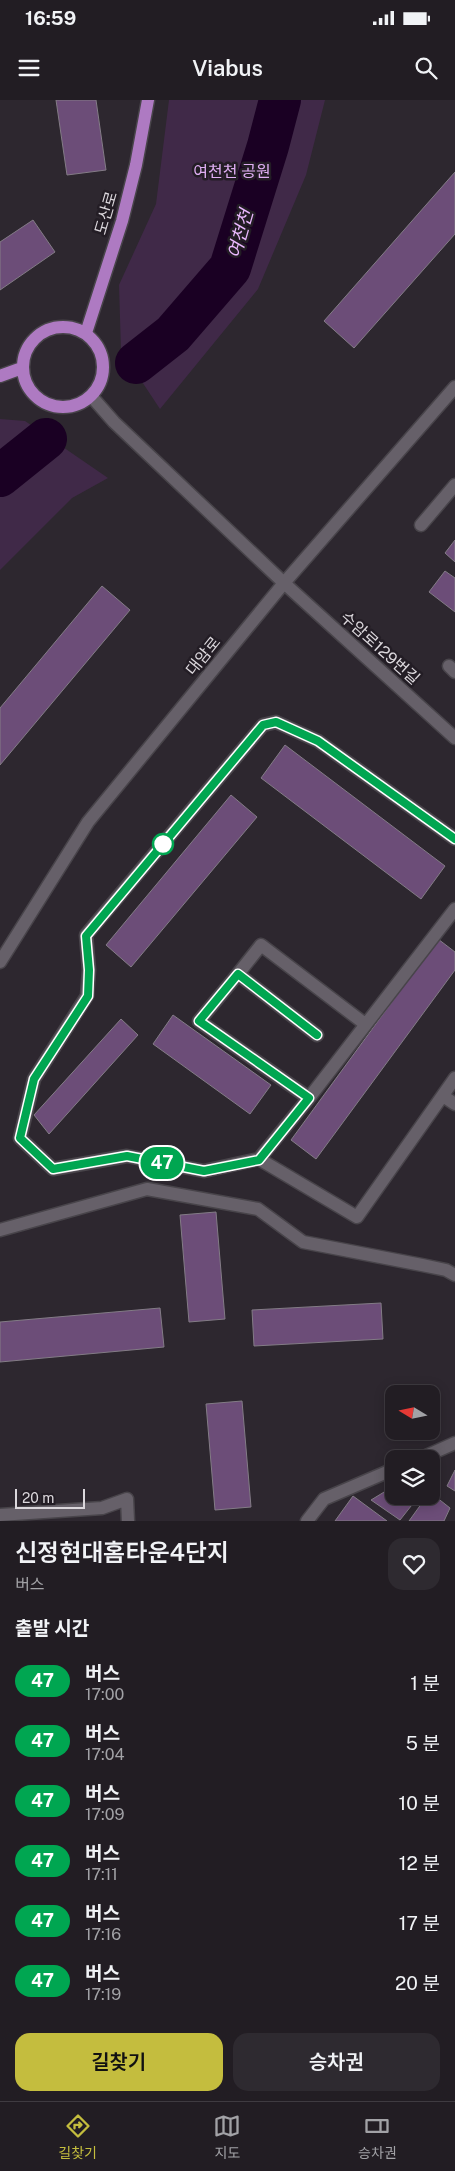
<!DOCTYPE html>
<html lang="ko">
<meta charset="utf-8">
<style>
:root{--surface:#221d23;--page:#2e2a30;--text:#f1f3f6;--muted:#a2a2a6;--line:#3f3b41;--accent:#c4bd3e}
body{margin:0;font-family:"Public Sans","Noto Sans KR",sans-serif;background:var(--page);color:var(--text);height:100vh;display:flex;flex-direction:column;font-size:19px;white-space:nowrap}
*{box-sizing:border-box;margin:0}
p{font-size:16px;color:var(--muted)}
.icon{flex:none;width:28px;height:28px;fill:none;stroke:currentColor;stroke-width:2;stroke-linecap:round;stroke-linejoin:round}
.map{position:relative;height:1421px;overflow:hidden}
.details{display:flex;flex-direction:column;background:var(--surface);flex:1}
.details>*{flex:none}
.badge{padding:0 10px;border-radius:16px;font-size:18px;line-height:32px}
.needle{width:32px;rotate:280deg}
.fabs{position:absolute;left:385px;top:1285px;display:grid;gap:10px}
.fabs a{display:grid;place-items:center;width:55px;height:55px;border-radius:10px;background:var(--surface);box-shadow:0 2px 12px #0003,0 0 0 1px var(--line);font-size:25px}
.scale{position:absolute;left:15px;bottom:12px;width:70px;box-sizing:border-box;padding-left:5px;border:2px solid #dbd7dc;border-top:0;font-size:14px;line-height:18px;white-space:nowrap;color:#dbd7dc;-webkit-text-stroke:4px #231d25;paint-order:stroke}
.map>.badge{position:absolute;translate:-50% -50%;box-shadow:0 0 0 2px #fff}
h2{padding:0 15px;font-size:19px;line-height:45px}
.round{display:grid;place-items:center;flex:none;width:52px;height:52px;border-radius:15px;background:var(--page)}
.headline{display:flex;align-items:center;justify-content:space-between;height:85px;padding:0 15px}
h1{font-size:24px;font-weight:600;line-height:38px}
.action{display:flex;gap:10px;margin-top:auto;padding:10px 15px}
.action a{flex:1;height:58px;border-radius:15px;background:var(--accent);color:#111;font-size:20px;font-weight:600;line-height:58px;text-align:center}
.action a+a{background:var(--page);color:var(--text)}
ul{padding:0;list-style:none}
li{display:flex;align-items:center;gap:15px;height:60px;padding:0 15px}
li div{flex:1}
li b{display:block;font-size:19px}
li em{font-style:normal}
li .badge{min-width:55px;font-weight:700;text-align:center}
.status{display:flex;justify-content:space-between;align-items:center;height:35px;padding:0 25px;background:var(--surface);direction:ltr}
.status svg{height:14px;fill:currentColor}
header{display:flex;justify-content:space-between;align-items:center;height:65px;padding:0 15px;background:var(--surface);font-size:22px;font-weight:600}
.tab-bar{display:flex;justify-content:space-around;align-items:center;height:70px;border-top:1px solid var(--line);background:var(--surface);font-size:14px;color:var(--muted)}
.tab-bar a{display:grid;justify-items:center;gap:2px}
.tab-bar .on{color:var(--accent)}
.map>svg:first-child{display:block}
</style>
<div class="status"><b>16:59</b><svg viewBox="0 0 49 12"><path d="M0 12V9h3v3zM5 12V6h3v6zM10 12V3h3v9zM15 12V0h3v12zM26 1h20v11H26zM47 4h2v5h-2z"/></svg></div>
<header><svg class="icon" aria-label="menu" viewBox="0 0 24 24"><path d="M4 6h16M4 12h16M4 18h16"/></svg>Viabus<svg class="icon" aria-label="search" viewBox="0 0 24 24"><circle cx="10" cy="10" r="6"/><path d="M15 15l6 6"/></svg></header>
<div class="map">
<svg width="455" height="1421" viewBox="0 0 455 1421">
<rect width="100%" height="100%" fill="#2d272f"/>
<!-- green -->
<path fill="#402948" d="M169,0H325L306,75L258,189L160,309L121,250L119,185L156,104Z
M0,319L25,321L108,378L72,398L0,470Z"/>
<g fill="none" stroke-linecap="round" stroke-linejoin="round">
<!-- river -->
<path stroke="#1a0023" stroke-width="42" d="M136,263L173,234L230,168L268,46L280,0
M0,376L46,339"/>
</g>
<!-- building -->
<path fill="#6c4d78" stroke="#837c86" d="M56,0H96L106,70L67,75Z
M455,72V134L354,248L324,221Z
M33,120L55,152L0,190V142Z
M455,440V462L445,453Z
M445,471L455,478V512L429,492Z
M102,486L130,510L0,665V608Z
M285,645L445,766L421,799L261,678Z
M231,695L257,717L131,867L106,845Z
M438,839L455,852V870L316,1059L291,1040Z
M173,915L271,985L250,1014L153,944Z
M121,919L138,935L49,1034L34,1015Z
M216,1112L225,1219L189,1222L180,1115Z
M381,1203L383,1239L254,1246L252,1210Z
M160,1208L164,1247L0,1262V1222Z
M242,1301L251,1407L215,1410L206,1304Z
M455,1370V1391L447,1386Z
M394,1386V1396H419L400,1420L371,1400Z
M431,1393L450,1408L444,1421H409L427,1396H431Z
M353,1396L387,1421H335Z"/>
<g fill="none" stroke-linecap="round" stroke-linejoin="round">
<!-- minor casing -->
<g stroke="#48444a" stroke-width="15">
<path id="minor" d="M92,297L114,322L284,483L455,638
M421,425L455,385
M449,566L455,572
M455,739L318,641L276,622L263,625L86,835L89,870L87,896L34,979L20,1038L53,1069L127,1056L204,1071L259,1059L309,998L455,809
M0,862L88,722L284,483L455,287
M238,874L199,921L309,998
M317,935L238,874L261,845L365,924
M443,996L455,1004
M259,1059L357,1117L455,978
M0,1130L147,1089L258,1109L303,1142L422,1165L446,1170L455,1175
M419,1359L455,1343
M0,1415L102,1408L127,1399L128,1421
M307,1421L324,1399L394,1369"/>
</g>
<!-- major casing -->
<g stroke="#48444a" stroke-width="15">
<path id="major" d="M23 267a40 40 0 1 1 80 0a40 40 0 1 1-80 0Z
M86,233L122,121L136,65L148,0
M0,276L22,268"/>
</g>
<!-- minor -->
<use href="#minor" stroke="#666069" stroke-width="12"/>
<!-- major -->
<use href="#major" stroke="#ae7ac2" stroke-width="12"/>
</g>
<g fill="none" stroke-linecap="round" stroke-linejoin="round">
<!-- line casing -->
<g stroke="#fff" stroke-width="11">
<path id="line" d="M317,935L238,874L199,921L309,998L259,1060L204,1071L127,1056L53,1069L20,1038L34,979L88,896L89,870L86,836L263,625L276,622L318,641L455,739"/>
</g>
<!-- line -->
<use href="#line" stroke="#00a651" stroke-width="8"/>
</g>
<!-- markers -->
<circle fill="#fff" stroke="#00a651" stroke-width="2.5" cx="163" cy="744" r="10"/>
<g text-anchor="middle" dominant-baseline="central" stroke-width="5" stroke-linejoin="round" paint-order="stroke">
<!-- park labels -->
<g font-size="16" fill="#dfaef3" stroke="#231d25">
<text x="232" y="71">여천천 공원</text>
</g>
<!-- street labels -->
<g font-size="16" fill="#dbd7dc" stroke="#231d25">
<text transform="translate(106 113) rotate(-74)">도산로</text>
<text transform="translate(380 548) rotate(42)">수암로129번길</text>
<text transform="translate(203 556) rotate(-51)">대암로</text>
</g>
<!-- water labels -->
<g font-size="18" font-style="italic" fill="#eab8fe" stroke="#231d25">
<text transform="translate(240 134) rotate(-74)">여천천</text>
</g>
</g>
</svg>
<div class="fabs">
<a><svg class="needle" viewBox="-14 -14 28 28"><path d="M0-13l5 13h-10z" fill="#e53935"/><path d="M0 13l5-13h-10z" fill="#a2a2a6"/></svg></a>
<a><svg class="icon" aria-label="layers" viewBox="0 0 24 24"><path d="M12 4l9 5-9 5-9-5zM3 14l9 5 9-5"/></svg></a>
</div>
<div class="scale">20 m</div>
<b class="badge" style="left:162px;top:1063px;background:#00a651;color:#fff">47</b>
</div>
<section class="details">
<div class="headline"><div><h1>신정현대홈타운4단지</h1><p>버스</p></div><a class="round"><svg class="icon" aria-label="heart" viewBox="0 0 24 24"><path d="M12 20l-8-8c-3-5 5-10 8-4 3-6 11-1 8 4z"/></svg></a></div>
<h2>출발 시간</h2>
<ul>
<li><span class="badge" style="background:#00a651;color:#fff">47</span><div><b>버스</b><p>17:00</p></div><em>1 분</em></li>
<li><span class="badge" style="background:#00a651;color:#fff">47</span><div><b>버스</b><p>17:04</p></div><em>5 분</em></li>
<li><span class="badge" style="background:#00a651;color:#fff">47</span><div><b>버스</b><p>17:09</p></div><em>10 분</em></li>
<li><span class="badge" style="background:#00a651;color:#fff">47</span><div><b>버스</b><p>17:11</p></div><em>12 분</em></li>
<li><span class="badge" style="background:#00a651;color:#fff">47</span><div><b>버스</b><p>17:16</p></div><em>17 분</em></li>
<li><span class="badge" style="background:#00a651;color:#fff">47</span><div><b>버스</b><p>17:19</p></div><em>20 분</em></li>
</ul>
<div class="action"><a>길찾기</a><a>승차권</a></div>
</section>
<nav class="tab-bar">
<a class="on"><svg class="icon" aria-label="directions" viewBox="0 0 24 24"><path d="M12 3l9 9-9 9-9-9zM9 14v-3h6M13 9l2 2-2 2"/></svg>길찾기</a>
<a><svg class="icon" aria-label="map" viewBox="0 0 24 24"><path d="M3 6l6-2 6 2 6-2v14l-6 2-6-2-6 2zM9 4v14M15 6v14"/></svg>지도</a>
<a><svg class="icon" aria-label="tickets" viewBox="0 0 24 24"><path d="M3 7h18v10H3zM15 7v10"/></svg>승차권</a>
</nav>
